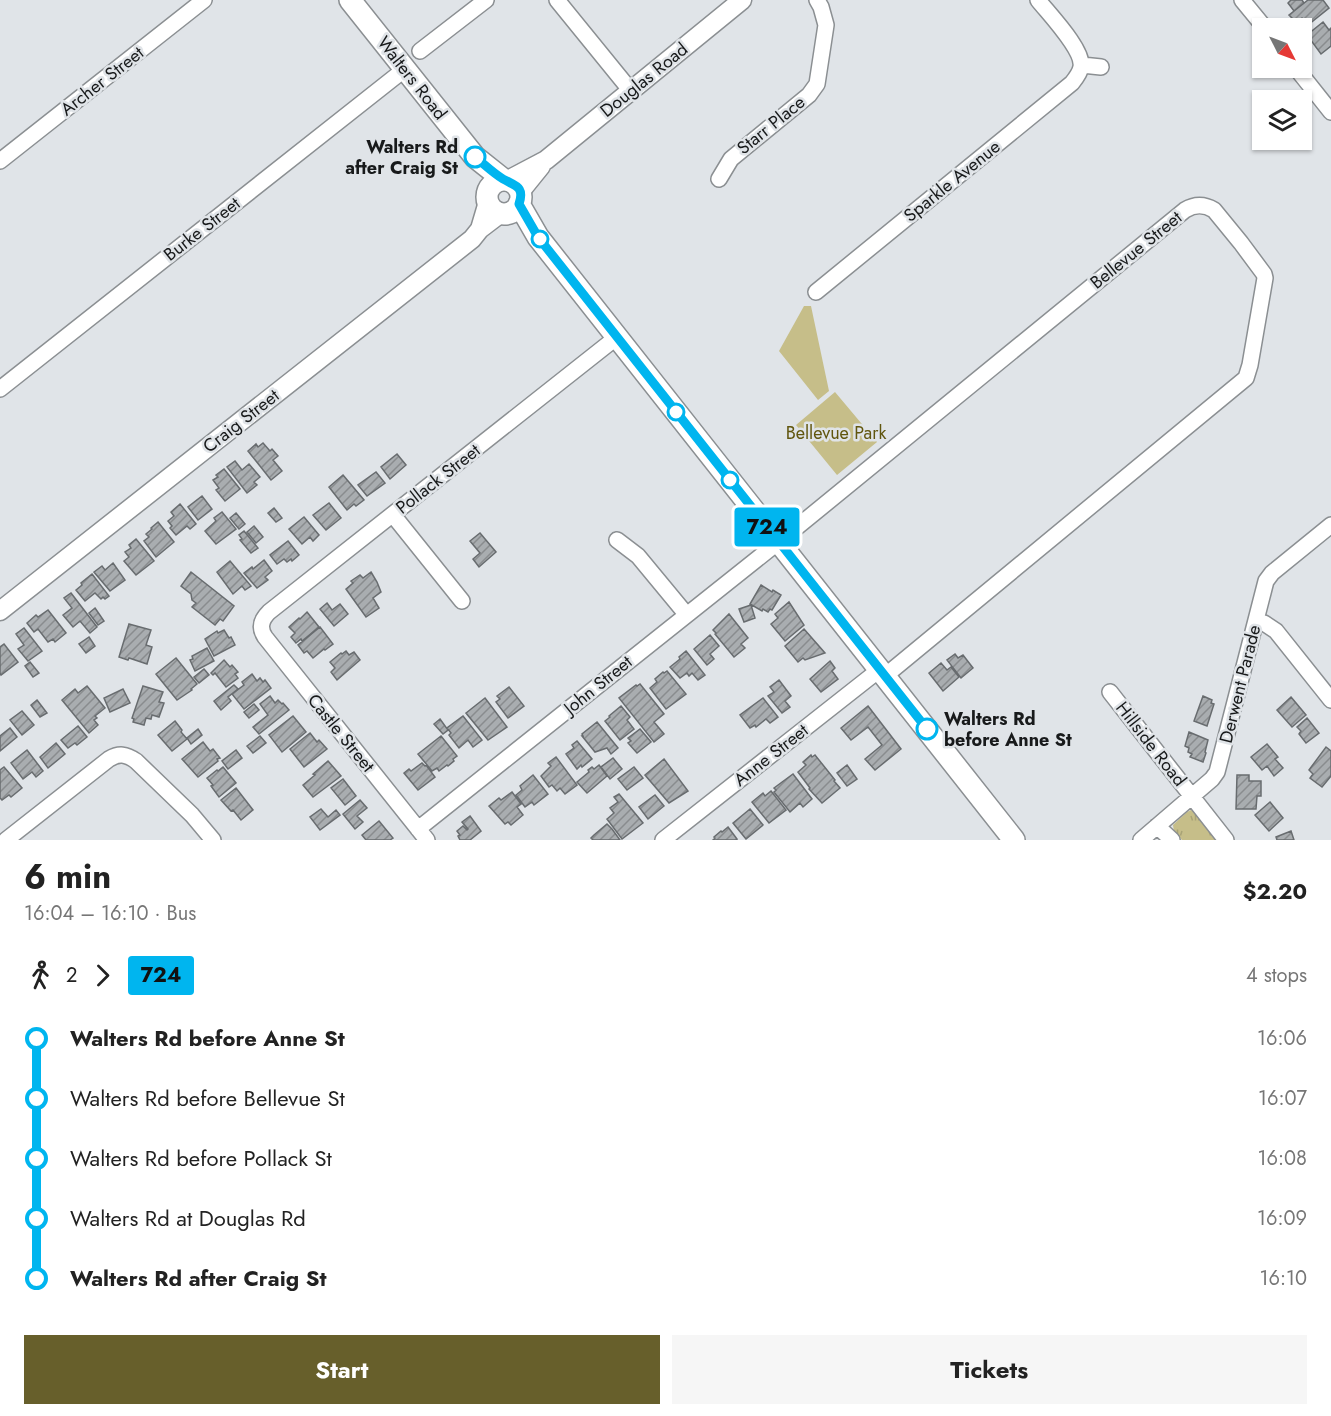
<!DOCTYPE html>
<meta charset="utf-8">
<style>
:root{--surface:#fff;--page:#f6f6f6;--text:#222;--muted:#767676;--accent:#675f2b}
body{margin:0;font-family:Jost,sans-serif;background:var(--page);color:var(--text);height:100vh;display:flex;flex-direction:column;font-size:22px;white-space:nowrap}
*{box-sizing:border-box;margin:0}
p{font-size:20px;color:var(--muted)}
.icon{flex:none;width:33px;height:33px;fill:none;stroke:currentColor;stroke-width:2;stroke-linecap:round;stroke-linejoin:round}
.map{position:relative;height:840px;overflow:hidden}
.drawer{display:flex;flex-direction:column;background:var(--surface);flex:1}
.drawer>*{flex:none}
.badge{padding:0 12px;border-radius:4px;font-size:21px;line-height:39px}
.needle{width:39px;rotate:132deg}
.tools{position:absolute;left:1252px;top:18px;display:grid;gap:12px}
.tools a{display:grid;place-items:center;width:60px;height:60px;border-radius:0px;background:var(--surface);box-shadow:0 2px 4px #0004;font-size:30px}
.map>.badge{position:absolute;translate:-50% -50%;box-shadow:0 0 0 3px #fff}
.legs{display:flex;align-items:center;gap:9px;height:66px;padding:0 24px;font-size:20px}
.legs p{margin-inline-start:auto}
.headline{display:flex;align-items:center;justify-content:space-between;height:102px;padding:0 24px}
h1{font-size:33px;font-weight:700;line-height:45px}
.cta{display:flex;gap:12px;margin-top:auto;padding:12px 24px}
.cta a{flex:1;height:69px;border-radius:0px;background:var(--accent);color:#fff;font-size:24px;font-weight:700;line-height:69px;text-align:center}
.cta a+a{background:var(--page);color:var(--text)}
ul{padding:0 24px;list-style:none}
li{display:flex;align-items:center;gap:21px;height:60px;font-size:22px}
li i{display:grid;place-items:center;width:9px;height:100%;margin:0 8px;background:currentColor}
li i::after{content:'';width:15px;height:15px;margin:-8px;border:4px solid;border-radius:50%;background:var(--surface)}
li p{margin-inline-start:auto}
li:first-child i{background:linear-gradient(#0000 50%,currentColor 0)}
li:last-child i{background:linear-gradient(currentColor 50%,#0000 0)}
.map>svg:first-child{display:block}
</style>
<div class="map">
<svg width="1331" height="840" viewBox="0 0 1331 840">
<defs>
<pattern id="grass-tufts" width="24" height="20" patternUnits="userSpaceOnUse" patternTransform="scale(1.5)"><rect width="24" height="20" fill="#c6be89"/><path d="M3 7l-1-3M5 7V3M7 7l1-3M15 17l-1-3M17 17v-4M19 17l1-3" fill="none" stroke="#a9a376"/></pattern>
<pattern id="building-hatch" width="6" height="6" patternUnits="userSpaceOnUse" patternTransform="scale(1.5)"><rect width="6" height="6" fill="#a9adb0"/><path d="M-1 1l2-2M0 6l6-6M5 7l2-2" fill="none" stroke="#898c8e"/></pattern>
</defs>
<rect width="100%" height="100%" fill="#e0e4e8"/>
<!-- grass -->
<path fill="url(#grass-tufts)" d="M1191,810L1195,812L1218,840H1182L1174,832L1173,825L1187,812Z"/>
<!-- green -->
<path fill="#c6be89" d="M804,306H811L829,391L818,400L779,351Z
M835,392L877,442L837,475L796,425Z"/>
<!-- building -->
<path fill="url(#building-hatch)" stroke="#686c6f" stroke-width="1.5" d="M1291,0H1302L1304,3L1294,11L1288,3Z
M1308,0H1323L1329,8L1308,25L1302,18L1296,22L1289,15Z
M1323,22L1329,30L1331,28V46L1321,54L1307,35Z
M263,443L270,451L272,449L278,456L273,460L282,471L271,480L248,451L256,444L258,447Z
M397,454L406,465L390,479L381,467Z
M235,461L242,470L249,464L260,477L254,482L257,485L247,493L227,467Z
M224,469L240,489L225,501L216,490L219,488L213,480L218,477L216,475Z
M376,472L385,483L367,496L358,485Z
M343,475L364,500L356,506L354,504L347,510L329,487Z
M202,496L212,509L198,520L188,507Z
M329,503L341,518L326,530L313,515Z
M180,504L196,524L190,529L187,526L176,535L170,528L172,526L168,521L174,516L171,512Z
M274,508L282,518L276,522L268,513Z
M222,512L236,529L216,544L205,531L216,521L214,518Z
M236,513L245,524L239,529L230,518Z
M304,517L319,535L313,541L310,537L302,544L289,529Z
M158,522L174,542L156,557L144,541L149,537L146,534L152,529L151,528Z
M254,526L263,537L256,543L247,532Z
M244,531L258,548L251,553L240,540L242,539L239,535Z
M480,533L496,552L479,567L473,559L480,553L470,541Z
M136,539L154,561L136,575L124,561L129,557L125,552L131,548L129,545Z
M288,541L299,555L292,561L291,559L287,562L284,559L277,564L270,555Z
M264,560L272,571L265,577L268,580L257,588L244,573L252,567L253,569Z
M230,561L251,586L245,590L242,586L233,594L217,572Z
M113,563L125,580L110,591L94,572L102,566L105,570Z
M191,572L234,606L223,621L220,619L215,625L192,607L196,603L192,600L191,594L181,586Z
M371,572L377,582L381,592L373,598L379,608L366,617L346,589L353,583L351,581L360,575L363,578Z
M92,574L109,596L105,599L103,597L101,599L95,593L85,601L76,590L82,585L81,583Z
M761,585L772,592L773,590L781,595L772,610L770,609L768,612L763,609L762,611L750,604Z
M71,593L97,627L90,633L80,621L73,627L63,615L72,608L64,598Z
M789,602L804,625L785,641L771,624L778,618L775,614Z
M327,603L332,610L340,604L348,614L334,626L320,609Z
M751,605L755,618L744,622L739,609Z
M95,608L104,621L98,625L89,613Z
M48,610L66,633L55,642L53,639L48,642L38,629L34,632L27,623L36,615L38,617Z
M307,612L319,627L302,641L301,639L296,643L291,637L295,633L289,627L299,618L300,619Z
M729,614L748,638L741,644L745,648L734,657L715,634L716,633L713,630Z
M129,624L151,630L146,645L152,647L147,664L129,658L128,660L119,657Z
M320,627L333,644L325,650L324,649L313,658L307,651L304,653L298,645Z
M24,628L42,651L28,661L18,649L24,645L16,634Z
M804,629L825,653L805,660L803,658L798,662L785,646Z
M224,630L229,638L231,637L235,645L214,656L205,639L217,631L218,633Z
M710,635L719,646L710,654L714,659L707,665L694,649Z
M89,637L95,646L86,653L79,644Z
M4,644L18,662L1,675L0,673V647Z
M207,648L214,661L195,671L190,660L193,659L192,656Z
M346,651L349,655L354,652L360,660L337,680L331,672L335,668L330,662L341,653L342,654Z
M686,651L705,675L698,680L692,673L689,676L687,673L680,678L670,667L680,659L679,657Z
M955,654L958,658L963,655L973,668L961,678L947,660Z
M176,658L197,684L191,689L192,690L177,700L156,674Z
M224,660L230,667L232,665L238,672L235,674L238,678L226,687L215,673L213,675L211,673Z
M830,661L835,668L832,671L838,679L821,692L810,679Z
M30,662L39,673L33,677L25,666Z
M941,663L947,670L951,667L959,677L943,691L929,673Z
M204,669L209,675L199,683L194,677Z
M667,671L686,694L666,709L650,688L657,682L655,679L663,672L664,673Z
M252,674L257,681L260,678L263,682L265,680L271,688L244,709L232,694L244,685L242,682Z
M779,680L791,696L785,701L790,707L782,713L768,696L774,692L770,687Z
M640,684L664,714L654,722L664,734L654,742L619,698L636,685L637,686Z
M234,685L238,689L228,697L231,701L221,710L214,701Z
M87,686L105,708L95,716L97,718L94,720L98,725L89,733L62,700L75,689L78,693Z
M143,686L163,692L159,702L164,703L159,717L152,715L151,719L146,718L144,725L133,722L134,719L132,718Z
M509,687L524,706L508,718L496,702L500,699L497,696Z
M123,689L130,703L110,712L104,698Z
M270,696L275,703L278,700L282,704L283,703L289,710L259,734L253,727L268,715L260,704Z
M1203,696L1212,700L1211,703L1214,704L1207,726L1194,721Z
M1291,697L1306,715L1292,727L1277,710Z
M485,698L507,727L488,740L466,713Z
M763,698L778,717L770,723L766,719L756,727L755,725L750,728L740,715Z
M37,700L47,713L40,717L31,705Z
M254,704L259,710L249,718L244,712Z
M621,706L630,717L627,720L634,729L620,740L605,721L610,717L609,716Z
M868,706L901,749L875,770L865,759L882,745L868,727L851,740L841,728Z
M22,711L34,725L22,735L10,720Z
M293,716L306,732L282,752L269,735Z
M463,716L482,740L473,747L468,740L459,748L449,735L451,733L447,728Z
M1307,718L1319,733L1306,743L1299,734L1301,731L1297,727Z
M440,719L448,730L443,734L434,724Z
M175,721L182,730L181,732L187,739L172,751L158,735Z
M597,722L618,748L611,754L607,748L595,752L582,736H583L582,734Z
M78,726L87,737L77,745L75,743L68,748L61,740Z
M10,728L17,737L0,751V736Z
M198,729L202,735L191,744L187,738Z
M640,729L651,742L637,753L628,743L631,741L628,738Z
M1189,732L1208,740L1205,752L1206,753L1203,762L1190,757L1192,754L1188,752L1189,748L1185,746Z
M310,733L317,742L319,740L327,749L304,767L290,749Z
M260,736L266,743L253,753L247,746Z
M441,736L457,756L453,759L454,761L448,766L447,765L439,771L437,768L432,771L418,754Z
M577,741L592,759L582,767L581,765L577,769L566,754L574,748L572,745Z
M203,742L210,751L213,749L220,758L217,759L218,761L198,777L182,759Z
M56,743L65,754L48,768L40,757Z
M1267,744L1278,757L1275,759L1283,768L1274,776L1267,766L1262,770L1251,757Z
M1326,747L1331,751V776L1322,787L1310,778L1313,774L1309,770Z
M27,750L43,771L36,777L32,772L23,779L11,763Z
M236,750L242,758L228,769L222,761Z
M811,755L812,757L815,755L835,780L834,781L840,788L822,803L809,789L810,788L798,772L806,765L803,762Z
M556,757L577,785L565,794L560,788L557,791L552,785L549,787L541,776L551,766L548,763Z
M613,758L622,769L610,779L601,767Z
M664,759L688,791L669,803L645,775Z
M328,761L341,776L313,797L303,785L315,775L313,774Z
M422,763L425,766L426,765L435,777L418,790L404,773L409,769L411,771Z
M599,765L607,776L587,793L577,782L589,772L588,770L592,767L594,769Z
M847,765L857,779L847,786L837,773Z
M4,767L22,788L11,797L9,795L2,800L0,798V770Z
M223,767L236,783L219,797L211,786L213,785L207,778L217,770L218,771Z
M634,767L643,778L627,790L618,779Z
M793,774L812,799L803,807L800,803L790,812L774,792L776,790L774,788Z
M533,775L548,794L534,805L532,802L525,807L516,795L522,790L520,786Z
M1237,775H1249V781H1261V796H1257L1256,809H1236Z
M343,779L356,796L345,805L331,788Z
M236,788L253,810L241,820L233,810L231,811L221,800Z
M771,791L786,810L769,823L752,802L763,793L765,796Z
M512,792L521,804L517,807L523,815L511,825L508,822L505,824L489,806L499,798L501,800Z
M619,794L643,823L622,839L607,819L614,813L610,808L618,802L614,797Z
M655,795L664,806L648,819L639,807Z
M360,800L367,808L357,816L363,822L355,829L343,814Z
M1270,802L1283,818L1269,831L1255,815Z
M321,809L328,817L336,810L340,815L320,830L310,817Z
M750,809L763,825L746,839L733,823Z
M470,816L481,831L470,840H460L458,836L460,835L457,831L463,826L467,830L468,829L462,822Z
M379,821L393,838L390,840H366L362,835Z
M607,824L612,829L620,840H593L591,838L594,835Z
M728,827L737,839V840H713L715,838L714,837L721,831L722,832Z
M1291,831L1294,840H1277L1276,837Z"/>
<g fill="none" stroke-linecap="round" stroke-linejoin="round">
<!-- minor casing -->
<g stroke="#8b8f92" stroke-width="18">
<path id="minor" d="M557,0L631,91
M1242,0L1265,28
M420,51L486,0
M1082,65L1101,67
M1296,68L1331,112
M0,161L204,0
M719,179L731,159L809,95L817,84L826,25L821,7L817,0
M816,292L1072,83C1076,78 1080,73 1081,67C1084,50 1049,14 1038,0
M0,389L405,69
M393,515L462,601
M617,540L638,556L686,614
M1256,621L1264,623L1276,631L1331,700
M1110,692L1226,840
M1157,826L1172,840
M418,829L791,532L1185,210C1195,204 1204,204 1214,210L1241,243L1264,274L1265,278L1250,365L1246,378L885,676
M6,840L109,759C119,753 126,754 136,761L192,815L213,840
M427,840L265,637C259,628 261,620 269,612L617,337
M663,840L879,670
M1141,840L1212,779L1217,772L1266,581L1272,573L1331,525"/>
</g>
<!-- tertiary casing -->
<g stroke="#8b8f92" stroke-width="21">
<path id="tertiary" d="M508,180L546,160L742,0
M520,192L541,166
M480,229L488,202
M0,611L472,239L480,229L501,213"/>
</g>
<!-- secondary casing -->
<g stroke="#8b8f92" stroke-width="24">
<path id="secondary" d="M350,0L475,157L504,180
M487 197a17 17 0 1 1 34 0a17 17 0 1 1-34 0Z
M519,204L538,237L1014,840"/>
</g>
<!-- minor -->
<use href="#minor" stroke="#fff" stroke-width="15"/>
<!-- tertiary -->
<use href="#tertiary" stroke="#fff" stroke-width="18"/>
<!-- secondary -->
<use href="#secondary" stroke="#fff" stroke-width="21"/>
</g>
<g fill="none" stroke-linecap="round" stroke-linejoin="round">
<!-- line-1 casing -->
<g stroke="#fff" stroke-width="14">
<path id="line-1" d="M475,157C484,164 493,173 503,179C515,186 525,186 519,204L538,237L927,729"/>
</g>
<!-- line-1 -->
<use href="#line-1" stroke="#00b5ef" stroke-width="9"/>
</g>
<!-- markers -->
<g fill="#fff" stroke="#00b5ef" stroke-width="3">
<circle cx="475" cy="157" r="10"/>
<circle cx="540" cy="239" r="8"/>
<circle cx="676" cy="412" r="8"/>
<circle cx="730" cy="480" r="8"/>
<circle cx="927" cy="729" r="10"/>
</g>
<g text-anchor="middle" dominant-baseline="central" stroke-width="5" stroke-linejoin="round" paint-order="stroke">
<!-- street labels -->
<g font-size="18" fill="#181a1b" stroke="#e0e4e8">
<text transform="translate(412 78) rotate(52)">Walters Road</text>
<text transform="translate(644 80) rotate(-39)">Douglas Road</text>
<text transform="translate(102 81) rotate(-38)">Archer Street</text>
<text transform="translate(771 125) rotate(-39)">Starr Place</text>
<text transform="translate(952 181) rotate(-39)">Sparkle Avenue</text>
<text transform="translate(202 229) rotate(-38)">Burke Street</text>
<text transform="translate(1136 250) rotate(-39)">Bellevue Street</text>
<text transform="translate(241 421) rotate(-38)">Craig Street</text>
<text transform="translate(438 479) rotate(-38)">Pollack Street</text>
<text transform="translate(1240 684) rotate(-76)">Derwent Parade</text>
<text transform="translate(598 685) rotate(-39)">John Street</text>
<text transform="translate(341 733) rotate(51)">Castle Street</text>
<text transform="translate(1151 744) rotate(52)">Hillside Road</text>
<text transform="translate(771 755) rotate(-38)">Anne Street</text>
</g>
<!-- stop labels -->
<g font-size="18" font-weight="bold" fill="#181a1b" stroke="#e0e4e8" text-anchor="end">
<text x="458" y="147">Walters Rd<tspan x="458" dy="21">after Craig St</tspan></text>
<text x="944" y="719" text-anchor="start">Walters Rd<tspan x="944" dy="21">before Anne St</tspan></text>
</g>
<!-- park labels -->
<g font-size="18" fill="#61560e" stroke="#e0e4e8">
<text x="836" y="433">Bellevue Park</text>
</g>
</g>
</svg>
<div class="tools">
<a><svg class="needle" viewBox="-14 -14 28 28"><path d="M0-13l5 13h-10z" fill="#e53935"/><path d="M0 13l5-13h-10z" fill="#767676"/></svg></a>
<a><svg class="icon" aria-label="layers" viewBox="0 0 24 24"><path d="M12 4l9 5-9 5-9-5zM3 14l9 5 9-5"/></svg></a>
</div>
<b class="badge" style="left:767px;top:527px;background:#00b5ef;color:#111">724</b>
</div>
<section class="drawer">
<div class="headline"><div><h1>6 min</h1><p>16:04 – 16:10 · Bus</p></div><b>$2.20</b></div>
<div class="legs"><svg class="icon" aria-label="walk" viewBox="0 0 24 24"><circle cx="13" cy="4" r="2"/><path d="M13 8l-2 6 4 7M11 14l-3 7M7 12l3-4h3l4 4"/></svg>2<svg class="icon" aria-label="forward" viewBox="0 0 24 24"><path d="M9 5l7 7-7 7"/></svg><b class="badge" style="background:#00b5ef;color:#111">724</b><p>4 stops</p></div>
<ul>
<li><i style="color:#00b5ef"></i><b>Walters Rd before Anne St</b><p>16:06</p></li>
<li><i style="color:#00b5ef"></i><span>Walters Rd before Bellevue St</span><p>16:07</p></li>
<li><i style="color:#00b5ef"></i><span>Walters Rd before Pollack St</span><p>16:08</p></li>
<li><i style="color:#00b5ef"></i><span>Walters Rd at Douglas Rd</span><p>16:09</p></li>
<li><i style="color:#00b5ef"></i><b>Walters Rd after Craig St</b><p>16:10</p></li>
</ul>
<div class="cta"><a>Start</a><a>Tickets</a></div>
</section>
